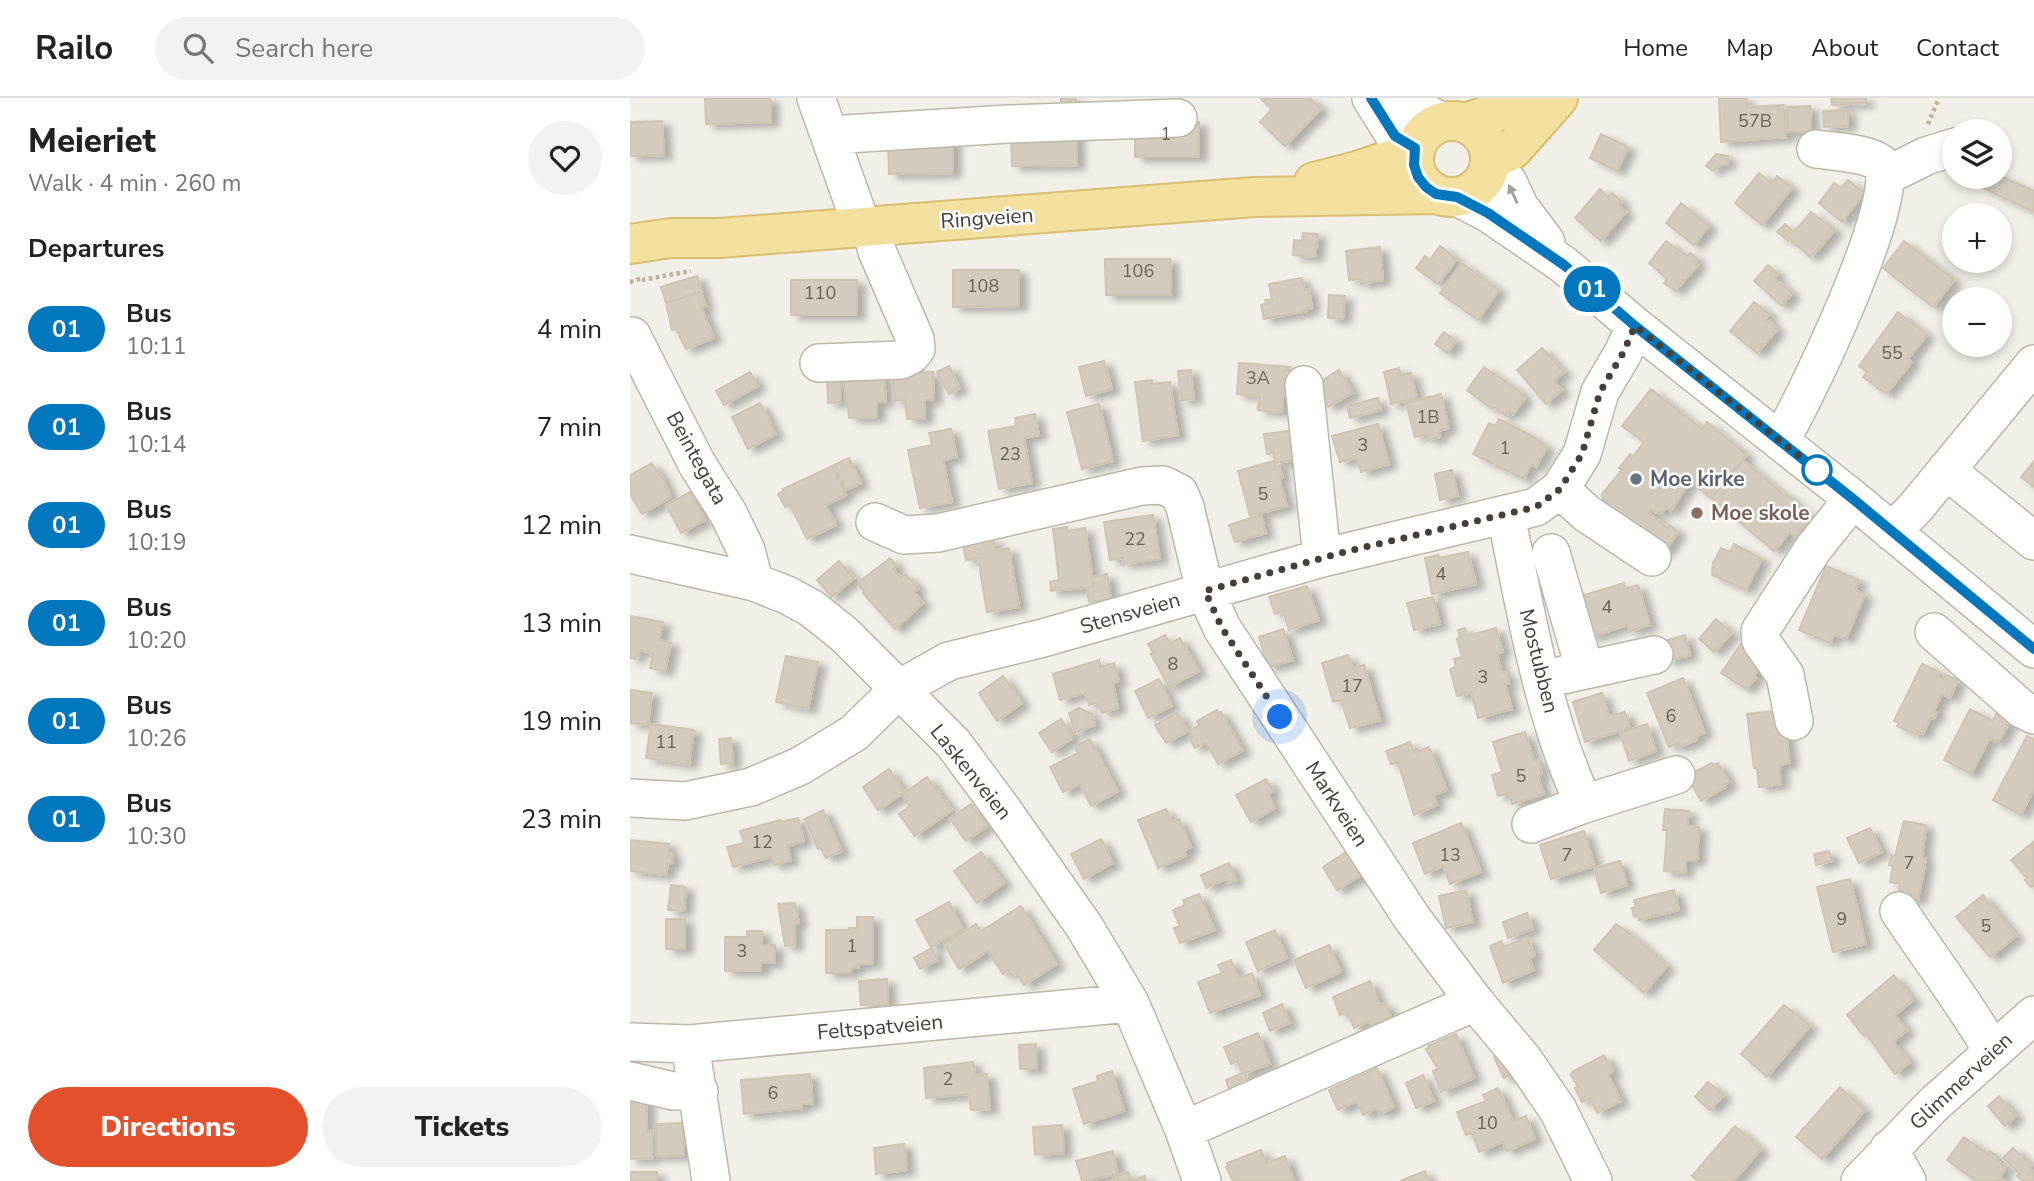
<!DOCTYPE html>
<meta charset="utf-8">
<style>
:root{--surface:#fff;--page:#f2f2f2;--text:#222;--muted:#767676;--line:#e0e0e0;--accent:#e5502c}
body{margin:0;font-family:"Nunito Sans",sans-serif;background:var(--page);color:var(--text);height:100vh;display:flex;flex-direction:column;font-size:26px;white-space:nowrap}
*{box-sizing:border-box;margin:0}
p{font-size:23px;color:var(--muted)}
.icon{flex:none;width:38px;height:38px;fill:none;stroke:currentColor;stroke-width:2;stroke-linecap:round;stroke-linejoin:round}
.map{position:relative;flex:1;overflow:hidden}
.drawer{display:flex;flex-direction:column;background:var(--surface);width:630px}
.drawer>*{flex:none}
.badge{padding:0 14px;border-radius:23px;font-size:24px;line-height:46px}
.tools{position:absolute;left:1312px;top:21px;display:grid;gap:14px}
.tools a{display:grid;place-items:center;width:70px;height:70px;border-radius:50%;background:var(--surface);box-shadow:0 4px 10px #0003;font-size:35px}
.you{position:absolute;width:35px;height:35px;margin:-18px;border:5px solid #fff;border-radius:50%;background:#1a73e8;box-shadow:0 0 0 10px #1a73e833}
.map>.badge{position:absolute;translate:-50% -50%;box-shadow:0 0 0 4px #fff}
h2{padding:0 28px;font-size:26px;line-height:63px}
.round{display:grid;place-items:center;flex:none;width:74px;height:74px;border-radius:37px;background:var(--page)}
.summary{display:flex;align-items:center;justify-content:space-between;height:119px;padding:0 28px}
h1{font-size:33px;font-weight:800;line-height:52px}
.primary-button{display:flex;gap:14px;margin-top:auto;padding:14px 28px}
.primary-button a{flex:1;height:80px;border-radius:42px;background:var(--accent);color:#fff;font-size:28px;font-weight:800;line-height:80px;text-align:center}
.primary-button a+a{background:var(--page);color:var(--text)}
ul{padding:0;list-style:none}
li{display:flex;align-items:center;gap:21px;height:98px;padding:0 28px}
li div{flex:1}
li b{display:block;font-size:26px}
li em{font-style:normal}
li .badge{min-width:77px;font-weight:700;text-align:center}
header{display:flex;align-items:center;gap:42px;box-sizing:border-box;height:98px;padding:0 35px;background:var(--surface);border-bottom:2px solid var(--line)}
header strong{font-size:33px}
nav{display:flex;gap:38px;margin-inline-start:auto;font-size:24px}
.search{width:490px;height:63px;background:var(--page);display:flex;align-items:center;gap:18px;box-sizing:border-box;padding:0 24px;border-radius:38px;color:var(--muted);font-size:26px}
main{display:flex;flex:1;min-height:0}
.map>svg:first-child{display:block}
</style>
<header>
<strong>Railo</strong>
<div class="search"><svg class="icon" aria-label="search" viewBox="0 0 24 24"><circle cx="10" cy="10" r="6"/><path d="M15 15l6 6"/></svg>Search here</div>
<nav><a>Home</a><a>Map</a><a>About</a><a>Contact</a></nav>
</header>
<main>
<section class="drawer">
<div class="summary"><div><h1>Meieriet</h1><p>Walk · 4 min · 260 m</p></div><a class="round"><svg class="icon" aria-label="heart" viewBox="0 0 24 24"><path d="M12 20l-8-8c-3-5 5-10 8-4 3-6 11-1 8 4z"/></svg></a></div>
<h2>Departures</h2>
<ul>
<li><span class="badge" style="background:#0277bd;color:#fff">01</span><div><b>Bus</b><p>10:11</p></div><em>4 min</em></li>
<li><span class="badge" style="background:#0277bd;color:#fff">01</span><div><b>Bus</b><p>10:14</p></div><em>7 min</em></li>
<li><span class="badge" style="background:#0277bd;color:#fff">01</span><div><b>Bus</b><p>10:19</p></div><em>12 min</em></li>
<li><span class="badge" style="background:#0277bd;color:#fff">01</span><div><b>Bus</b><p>10:20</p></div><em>13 min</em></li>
<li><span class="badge" style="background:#0277bd;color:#fff">01</span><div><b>Bus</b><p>10:26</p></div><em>19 min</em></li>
<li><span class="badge" style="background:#0277bd;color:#fff">01</span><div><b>Bus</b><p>10:30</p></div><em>23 min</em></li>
</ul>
<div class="primary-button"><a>Directions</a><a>Tickets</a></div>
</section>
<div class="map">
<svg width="1404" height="1083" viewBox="0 0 1404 1083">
<defs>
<filter id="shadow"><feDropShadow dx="8" dy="4.5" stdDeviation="3.5" flood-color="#0004"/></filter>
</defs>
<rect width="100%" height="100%" fill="#f2efe8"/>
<!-- building -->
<path fill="#d3ccbe" stroke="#cdc4b2" stroke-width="2" filter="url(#shadow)" d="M75,0H140L141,24L76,26Z
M431,0H446V5H431Z
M630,0H680L691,11L655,48L630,24L642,11Z
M1089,0H1116V9L1154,7L1156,39L1091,44Z
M1201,0H1236V5L1202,7Z
M1180,8L1181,33L1158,34L1157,9Z
M1218,12V28L1194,29L1193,13Z
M32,23L34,57L0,58V24Z
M505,24H569V59H505Z
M446,32L447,67L382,68L381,33Z
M971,36L998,49L987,73L960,60Z
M258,40H323V75L259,76Z
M1086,56L1098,58L1097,67H1089L1084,73L1076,68Z
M1129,75L1142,85L1147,78L1162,90L1132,127L1105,105Z
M1370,78L1404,93V114L1351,89L1356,79Z
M1218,82L1234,95L1212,124L1189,105L1204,85L1211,90Z
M970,91L978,99L982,95L992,104L989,108L996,114L971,143L945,120Z
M1051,105L1079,128L1064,147L1036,125Z
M1181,114L1205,132L1194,145L1192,144L1193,146L1180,159L1160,141L1158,143L1147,134L1155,126L1164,134Z
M673,135L688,136L685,159L663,157L664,142L672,143Z
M1036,143L1057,158L1060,155L1067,160L1064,163L1068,167L1045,193L1034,185L1037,181L1019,165Z
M1274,143L1324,182L1303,209L1253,170Z
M810,148L827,161L808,186L786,170L795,158L800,162Z
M750,149L753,182L731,186L730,181L719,182L716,153Z
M475,161H540L541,197H476Z
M832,165L869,192L848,222L810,195Z
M1138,167L1148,176L1144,180L1162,195L1152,208L1124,183Z
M323,172H389V208L323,209Z
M67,178L72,193L36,205L31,189Z
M672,180L674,192L679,191L682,210L676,211L677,213L634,221L631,207L636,206L635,202H642L639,186Z
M161,182H227V217H161Z
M71,194L76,208L71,209L84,240L56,251L46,231L42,232L36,205Z
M699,197L715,198L713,221L698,220Z
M1124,204L1140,216L1135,222L1138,225L1140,223L1147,232L1127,255L1100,233Z
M1268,214L1297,237L1278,261L1282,264L1256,296L1233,279L1237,274L1229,268Z
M814,234L826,243L817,255L805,246Z
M912,250L934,274L924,283L932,292L916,306L887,272Z
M474,263L482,291L456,298L449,269Z
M609,265L660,269L657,300L653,299L652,314L628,312L629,298L607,296Z
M319,268L330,290L319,296L307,274Z
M854,269L891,294L890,296L895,300L883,316L879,313L876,318L864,309L862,311L837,292Z
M769,270L771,277L781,275L787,300L761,306L754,274Z
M561,272L564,301L551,302L548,273Z
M709,272L723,295L698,309L685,287Z
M120,274L128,288L94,307L86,293Z
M303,274L304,302H295V321H277L275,302L264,303L263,275Z
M254,276L256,304H247V319L219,320L218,305H216L214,278Z
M197,279H211V304L198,305Z
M522,282V286L540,284L548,337L513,343L505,284Z
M1021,291L1072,331L1077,324L1117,357L1081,400L1060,383L1041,413L1037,409L1033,414L1026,415L1021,411L1018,414L1038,430L1040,427L1048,434L1034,455L1003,426L973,402L972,396L992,372L989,370L1000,356L1003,358L1014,344L992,328Z
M811,296L819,330L809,333L810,339L798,342L797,336L785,339L776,305Z
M748,300L751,312L720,320L717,308Z
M130,305L146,336L118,351L102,319Z
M469,306L483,363L452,371L437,314Z
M405,316L409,337L394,340L402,385L369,391L358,333L386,328L385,320Z
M869,321L902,338L917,349L906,369L901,366L894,381L843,356L859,325L865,328Z
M748,326L759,366L731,374L727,360L710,364L702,338Z
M321,331L327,359L313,362L322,404L290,410L278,352L302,347L299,335Z
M665,332L669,362L645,365L644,355L637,356L634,336Z
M219,360L231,385L216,392L204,367Z
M1113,362L1156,398L1157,396L1181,420L1165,439L1160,434L1144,453L1081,400Z
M644,363L646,369L649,368L653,379L649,380L657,408L620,418L608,373Z
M1404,363V389L1391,379Z
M22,365L28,376L30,375L41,399L12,416L0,396V377Z
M202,368L216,397L196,407L206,427L177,441L160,407L155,409L148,396L154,393L153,391Z
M822,372L828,398L810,402L805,376Z
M60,394L75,422L51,435L36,407Z
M523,417L530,461L494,466L493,460L480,462L474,424Z
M631,417L636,435L605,444L599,427Z
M437,429V433L455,430L464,489L421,493L420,484L429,482L423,431Z
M364,441L365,452L379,450L389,509L357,514L348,460L336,462L333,446Z
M1104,446L1132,461L1116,492L1082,477L1083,465L1091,450L1100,454Z
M838,454L846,486L802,496L795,460L808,457L809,460Z
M260,460L267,468L263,471L271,480L275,476L288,490L284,494L293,505L265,531L233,495L234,493L229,488V484Z
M209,463L224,480L202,499L187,482Z
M1196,468L1229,482L1225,492L1235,496L1216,541L1204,536L1200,545L1169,532Z
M477,476L481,501L459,504L457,492L464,489L462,479Z
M994,485L995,491L1008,487L1020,527L1000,533L998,527L960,539L948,499Z
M677,488L689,522L659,532L653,513L645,516L639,499Z
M803,499L810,526L784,532L777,505Z
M0,518L33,524L29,542L41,545L35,573L20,570L23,555L8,552L6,561L0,560Z
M1086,521L1102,535L1084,554L1069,541Z
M835,530L837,538L866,530L873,554L867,555L872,575L876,574L879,585L875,586L882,611L848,620L841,594L827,598L820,571L826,569L824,561L832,559L827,541L830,540L828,532Z
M653,531L663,562L638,569L629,539Z
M535,537L540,546L550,540L569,573L539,589L521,556L523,555L518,546Z
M1055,537L1060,557L1037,563L1031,544Z
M1111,546L1135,562L1124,578L1126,580L1116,591L1091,575Z
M718,557L722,570L734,567L750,622L720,630L711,602L703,604L692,565Z
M156,558L188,564L178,611L146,604Z
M469,562L471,569L484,565L489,583L483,585L488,610L472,615L469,604L459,607L455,595L430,602L423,576Z
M1292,566L1309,574L1306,579L1312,582L1315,576L1328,582L1320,600L1312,596L1304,613L1307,615L1304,621L1300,620L1293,636L1288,634L1287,637L1267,628L1269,625L1264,623Z
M373,578L392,605L367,623L349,595Z
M1053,580L1075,635L1066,638L1067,642L1049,649L1048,645L1039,649L1017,595Z
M529,581L542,608L518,620L505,593Z
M0,592L22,595L18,627L0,625Z
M972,595L979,618L995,614L1000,630L955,644L943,604Z
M449,610L462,616L465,627L445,635L439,615Z
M1340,611L1363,623L1366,616L1380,623L1370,642L1366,644L1360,640L1341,676L1314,662Z
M587,612L588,615L591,614L613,652L588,666L576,645L565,650L559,640L562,639L559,633L569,627L567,623Z
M1153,612L1160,665L1149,667L1151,686L1129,689L1127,670H1124L1117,616Z
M547,614L558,633L536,645L525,627Z
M431,621L443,640L422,654L409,635Z
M21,626L64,632L59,666L16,660Z
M1017,626L1026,653L999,663L990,635Z
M895,634L904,663L908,662L912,676L908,677L914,696L882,706L879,695L868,698L862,677L872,674L863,644Z
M1397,638L1404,641V691L1391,717L1363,702Z
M101,640L103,665L91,666L89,641Z
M460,641L488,693L461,708L450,686L433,694L420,669L448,655L445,648Z
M780,644L784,655L799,649L817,692L803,697L807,707L784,717L768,664L761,666L756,653Z
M1082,665L1084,667L1088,665L1099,684L1094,687L1096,689L1071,703L1057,678Z
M259,671L275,694L248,712L233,689Z
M297,679L322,712L285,738L269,716L280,708L272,697Z
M636,681L643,693L638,696L645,710L621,724L606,697Z
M341,706L357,728L336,743L320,721Z
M536,711L542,724L549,721L561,749L554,752L556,758L528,770L508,722Z
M1035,711L1059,713L1057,728L1069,729L1067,763H1056L1055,775L1034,773L1037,732H1033Z
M193,712L212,753L196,760L191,750L188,751L175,721Z
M168,720L174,743L157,748L161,762L144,767L141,759L103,769L97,749L114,745L110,733L150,722L151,724Z
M1274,723L1296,727L1292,760L1296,761L1288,802L1268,799L1270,786L1260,784L1263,768L1259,767L1261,757L1265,758Z
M831,725L851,774L820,786L813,768L795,776L783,745Z
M1240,730L1252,754L1229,765L1217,740Z
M954,733L965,768L921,781L910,747Z
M471,741L483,765L454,781L441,756Z
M0,742L39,746V755H43L42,766H38L36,777L0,773Z
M1403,744L1404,788L1401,789L1395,782L1397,780L1381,762Z
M718,753L733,776L707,792L693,769Z
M1199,753L1202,763L1186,767L1184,756Z
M351,754L374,785L347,805L324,773Z
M990,763L997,787L971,795L964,770Z
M599,765L606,782L598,785L596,781L576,790L571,777Z
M1220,781L1236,846L1203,854L1187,789Z
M41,787L56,789L54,813L38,812Z
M836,792L843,824L816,830L809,798Z
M1044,792L1049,812L1009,822L1008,818L1004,819L1002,810L1006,809L1004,802Z
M569,796L585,832L550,845L544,830L550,828L543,812L555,807L553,802Z
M1353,797L1386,838L1360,859L1326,819Z
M319,804L333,831L301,849L286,822Z
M165,805L169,825L164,826L165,847L155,848L148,806Z
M391,808L427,866L394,887L387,875L382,878L379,872L373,876L358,853L329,871L314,846L346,826L351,833Z
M897,815L903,831L878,840L873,824Z
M227,819H243V866H229V870H221V875H196V832H219V830H227Z
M36,821H55V851H36Z
M986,826L1009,843L1037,868L1014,895L964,852Z
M645,832L657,860L628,873L616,844Z
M117,833H132V847H145V865H131V873H95V839H117Z
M897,839L905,858L899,860L904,872L873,885L860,848L871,843L874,849Z
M699,847L711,874L676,890L664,862Z
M302,850L308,862L290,871L284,860Z
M601,862L609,880L622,875L630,897L580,915L568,884L592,875L588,867Z
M1264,877L1283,902L1265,917L1277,932L1263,944L1280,964L1265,976L1236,936L1234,938L1217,917Z
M257,881L258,906L231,907L229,883Z
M740,883L750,907L755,905L761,918L741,929L739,923L724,930L717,913L710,917L703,899Z
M652,906L660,925L640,933L633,915Z
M1154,907L1180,928L1137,979L1111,956Z
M628,935L640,966L615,975L618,984L599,991L596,982L612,975L607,963L601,966L594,949Z
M826,936L844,980L811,994L803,973L808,971L796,951L799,950L798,948Z
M406,946L407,971H390L389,947Z
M875,954L885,975L874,980L864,959Z
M974,957L983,973L978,976L991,1003L967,1015L960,1000L952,1004L945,990L950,988L948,989L941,977L942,974Z
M343,964L345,977L357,976L360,1011L341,1012L339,996L296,1000L294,970Z
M747,970L764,1009L750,1016L747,1010L733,1017L727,1003L708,1012L699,992Z
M482,973L494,1013L454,1026L443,991L468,983L467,978Z
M180,976L183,1005L172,1006V1010L114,1016L111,982Z
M793,977L804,1003L786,1010L776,985Z
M1078,984L1094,997L1080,1012L1065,999Z
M1210,989L1235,1012L1192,1061L1166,1039Z
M868,990L883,1023L896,1018L905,1041L877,1053L873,1044L849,1054L842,1035L836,1037L827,1014L856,1003L853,997Z
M0,997H16L17,1034L22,1033L23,1060L0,1061Z
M1369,998L1386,1018L1375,1028L1358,1008Z
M52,1025L54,1057L27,1058L26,1026Z
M432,1027L434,1055L405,1057L403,1029Z
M1105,1028L1131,1051L1104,1083H1068L1062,1078Z
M1334,1039L1358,1056L1360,1053L1368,1059L1366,1062L1376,1069L1370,1079L1376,1083H1346L1317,1062Z
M274,1046L277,1072L246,1076L244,1050Z
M1383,1050L1401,1067L1399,1069L1404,1075V1083H1392L1387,1078L1390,1076L1373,1060Z
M631,1052L636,1065L655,1058L664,1083H603L596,1069L598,1068L597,1065Z
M483,1053L488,1076L452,1083L446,1063Z
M795,1073L799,1083H770Z
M0,1074H27V1083H0Z
M498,1074L501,1083L515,1078V1083H484L483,1079Z"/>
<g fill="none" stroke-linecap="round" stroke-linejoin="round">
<!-- minor casing -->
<g stroke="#bdb7ab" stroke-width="40">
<path id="minor" d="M186,0L226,112L227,130
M741,0L765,38L785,50
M772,0L793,14L813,24
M200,37L378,26L548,20
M859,67L878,84L889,108L916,144
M1256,78L1296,58L1325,49
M827,99L858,115L934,167L1005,228L1223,401L1404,551
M2,238L67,366L98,415L116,452L124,484
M189,265L271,262L281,257L286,251L285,241L247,153L241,128
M674,287L692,460
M1150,343C1172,308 1273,98 1252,67C1245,56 1200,53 1186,51
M1316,372L1404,443
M930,391L956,415L1022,459
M876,417C896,514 912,616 954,706
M245,424L274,437L308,435L512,388L533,387L549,395L555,409L575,493L592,530L782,820L845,904L893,961L928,1012L963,1083
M1262,434L1286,409L1404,266
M921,455L955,572
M0,456L124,484L157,497L181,510L215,537L323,645L372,711L454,828L500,905L554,1032L572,1083
M1304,534L1392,611L1404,617
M933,577L1024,557
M1164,623L1155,577L1131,543L1130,533L1183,451L1223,401
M0,700L55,703L121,689L170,668L224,635L269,591L319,563L413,540L692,460L906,409L930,391L952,356L970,294L993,255L1005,228
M901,726L954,706L1046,677
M1269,813C1300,860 1334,904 1362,952
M0,944L60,946L500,905
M60,946L81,1083
M0,983L43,993H69
M554,1032L845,904
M1259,1051L1277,1083
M1230,1083L1303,1007L1404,917"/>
</g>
<!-- major casing -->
<g stroke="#d8be70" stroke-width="42">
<path id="major" d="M784 61a38 38 0 1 1 76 0a38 38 0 1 1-76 0Z
M836,25L905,0
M860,63L882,52L928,0
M684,84L727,73L784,54
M0,146L41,140H89L624,99L806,96"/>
</g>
<!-- path -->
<path stroke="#bdb39e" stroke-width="4.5" stroke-dasharray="3.5 3.5" stroke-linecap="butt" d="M1298,26L1309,0
M12,182L61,173
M0,184L12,180"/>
<!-- minor -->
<use href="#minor" stroke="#fff" stroke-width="37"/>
<!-- major -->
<use href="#major" stroke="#f4e09e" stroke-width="38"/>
</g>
<!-- one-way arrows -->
<defs><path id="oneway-solid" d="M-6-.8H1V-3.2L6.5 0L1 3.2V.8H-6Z" transform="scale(1.75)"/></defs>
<use fill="#a2a09b" href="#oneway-solid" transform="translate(883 96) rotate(-115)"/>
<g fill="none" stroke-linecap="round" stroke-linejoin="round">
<!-- line casing -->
<g stroke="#fff" stroke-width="16">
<path id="line" d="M741,0L765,38L785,50L784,67L788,79L796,89L806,96L827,99L858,115L934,167L1005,228L1223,401L1404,551"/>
</g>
<!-- line -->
<use href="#line" stroke="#0277bd" stroke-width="10"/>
<!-- walk -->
<path stroke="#454037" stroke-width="7" stroke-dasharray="0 12.6" d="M650,619L592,530L575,493L714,454L906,409L930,391L952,356L970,294L993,255L1005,228L1187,372"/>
</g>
<!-- markers -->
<circle fill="#fff" stroke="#0277bd" stroke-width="3.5" cx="1187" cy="372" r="14"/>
<circle fill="#6b7280" stroke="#fff" stroke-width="2.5" cx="1006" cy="381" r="7"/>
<circle fill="#8d6e63" stroke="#fff" stroke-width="2.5" cx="1067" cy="415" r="7"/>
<g text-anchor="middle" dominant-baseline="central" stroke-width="5" stroke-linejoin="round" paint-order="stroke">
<!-- number labels -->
<g font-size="18" fill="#686359">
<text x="1125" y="23">57B</text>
<text x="536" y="36">1</text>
<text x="508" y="173">106</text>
<text x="353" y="188">108</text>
<text x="190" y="195">110</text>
<text x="1262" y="255">55</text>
<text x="628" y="280">3A</text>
<text x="798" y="319">1B</text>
<text x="733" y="347">3</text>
<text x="875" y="350">1</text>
<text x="380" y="356">23</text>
<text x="633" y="396">5</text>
<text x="505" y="441">22</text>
<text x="811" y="476">4</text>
<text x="977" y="509">4</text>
<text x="543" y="566">8</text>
<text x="853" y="579">3</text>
<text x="722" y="588">17</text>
<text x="1041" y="618">6</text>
<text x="36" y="644">11</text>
<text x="891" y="678">5</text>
<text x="132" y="744">12</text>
<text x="820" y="757">13</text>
<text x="937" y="757">7</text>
<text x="1279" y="765">7</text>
<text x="1212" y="821">9</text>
<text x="1356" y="828">5</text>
<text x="222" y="848">1</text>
<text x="112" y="853">3</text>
<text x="318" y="981">2</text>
<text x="143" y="995">6</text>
<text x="857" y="1025">10</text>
</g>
<!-- street labels -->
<g font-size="21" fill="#454037" stroke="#fff">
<text transform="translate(357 120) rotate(-4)">Ringveien</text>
<text transform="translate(67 360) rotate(61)">Beintegata</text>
<text transform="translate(500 515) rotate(-16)">Stensveien</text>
<text transform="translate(909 563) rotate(76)">Mostubben</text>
<text transform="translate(341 674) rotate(51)">Laskenveien</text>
<text transform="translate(707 706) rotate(57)">Markveien</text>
<text transform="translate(250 929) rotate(-5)">Feltspatveien</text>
<text transform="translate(1331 983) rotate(-43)">Glimmerveien</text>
</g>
<!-- worship labels -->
<g font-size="21" font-weight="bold" fill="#5b616d" stroke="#fff" text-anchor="start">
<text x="1020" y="381">Moe kirke</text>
</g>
<!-- education labels -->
<g font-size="21" font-weight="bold" fill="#785e54" stroke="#fff" text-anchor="start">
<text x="1081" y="415">Moe skole</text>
</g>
</g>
</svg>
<div class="tools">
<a><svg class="icon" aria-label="layers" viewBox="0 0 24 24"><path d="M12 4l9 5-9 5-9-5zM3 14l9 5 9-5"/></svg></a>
<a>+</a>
<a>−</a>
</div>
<div class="you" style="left:650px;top:619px"></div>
<b class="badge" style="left:962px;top:191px;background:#0277bd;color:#fff">01</b>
</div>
</main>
